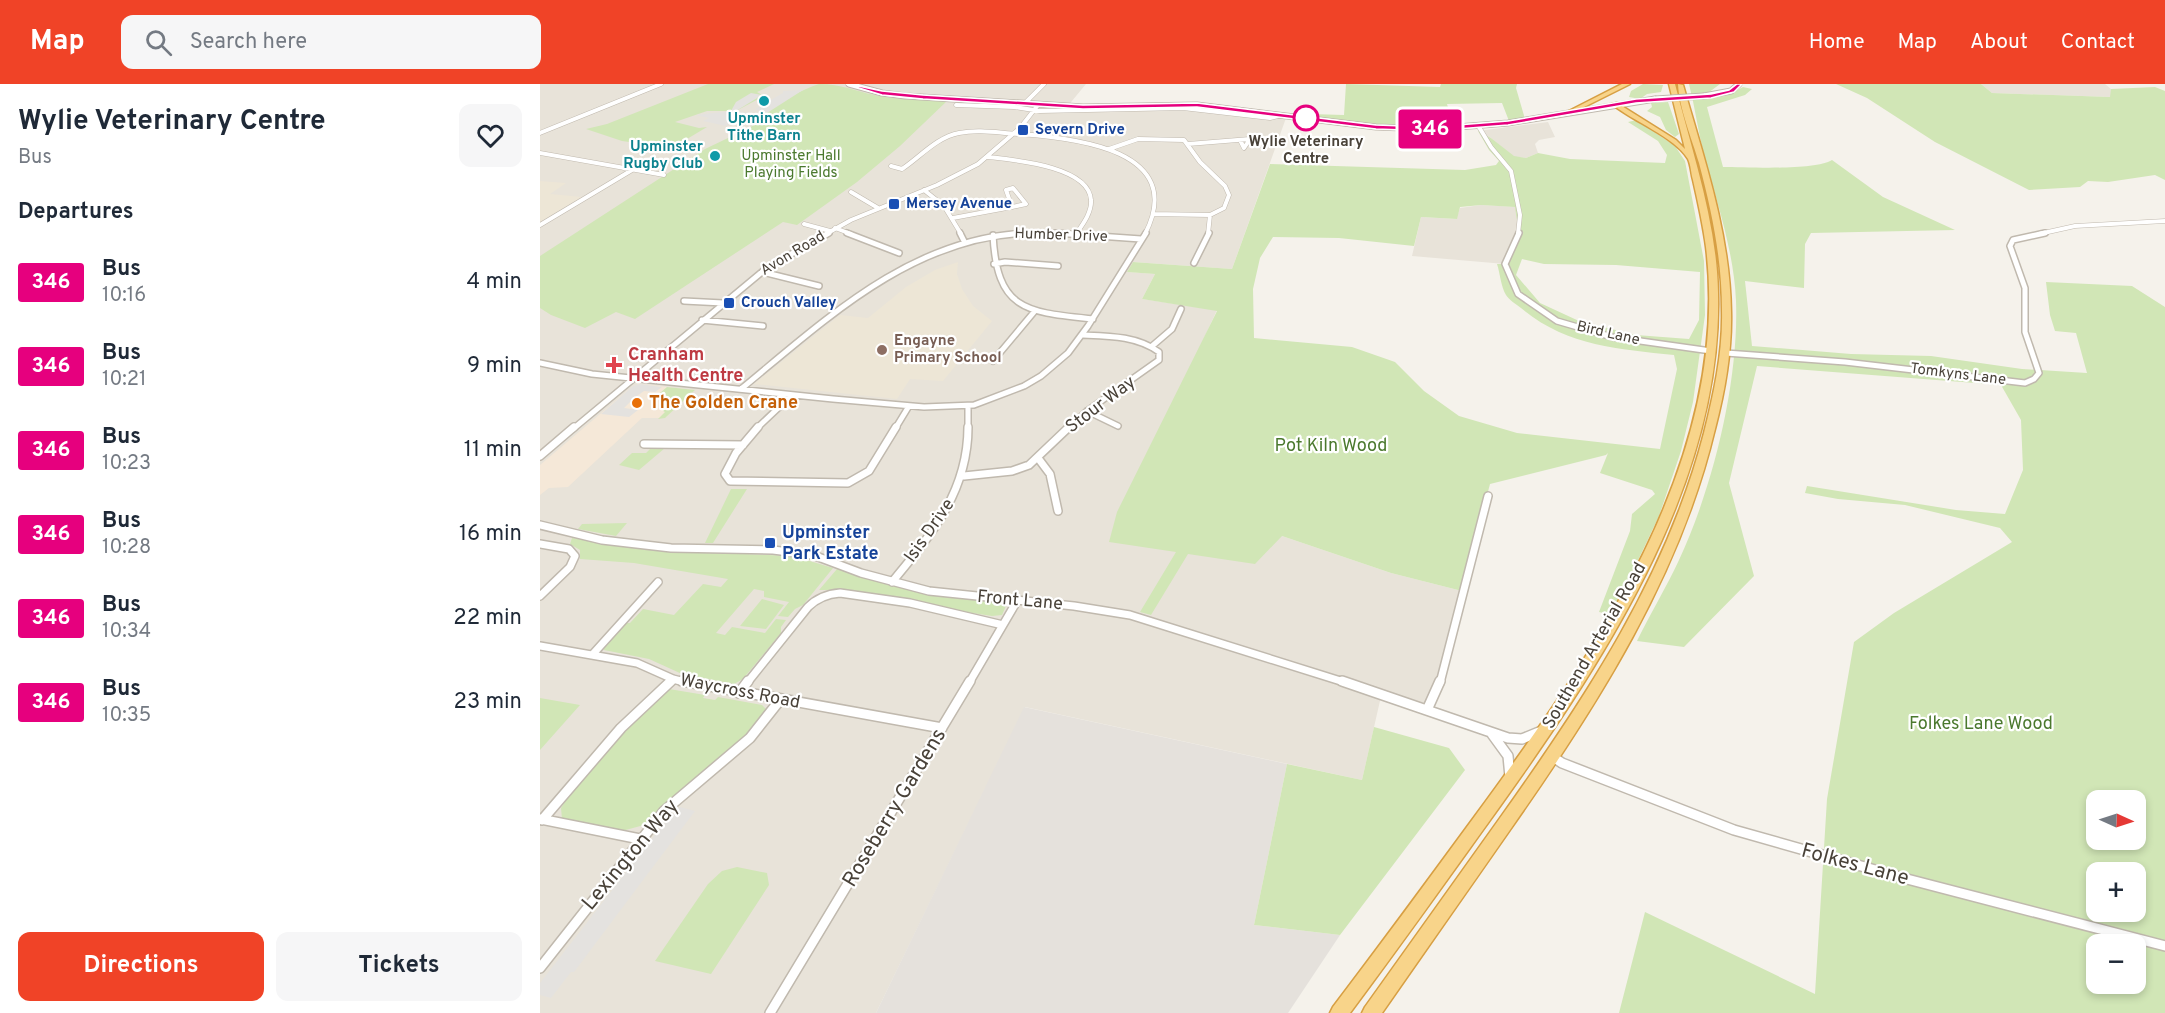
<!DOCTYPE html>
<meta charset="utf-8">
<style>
:root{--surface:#fff;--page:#f6f6f7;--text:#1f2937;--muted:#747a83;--accent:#f04327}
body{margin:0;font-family:Overpass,sans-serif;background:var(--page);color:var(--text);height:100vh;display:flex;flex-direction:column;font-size:22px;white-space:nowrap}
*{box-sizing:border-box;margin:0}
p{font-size:20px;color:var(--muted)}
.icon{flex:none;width:33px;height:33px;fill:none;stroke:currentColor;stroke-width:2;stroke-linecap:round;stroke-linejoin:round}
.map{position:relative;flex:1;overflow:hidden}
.details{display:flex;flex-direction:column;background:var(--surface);width:540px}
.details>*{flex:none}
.badge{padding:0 12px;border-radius:4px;font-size:21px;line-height:39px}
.needle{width:39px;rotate:93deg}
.controls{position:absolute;left:1546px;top:706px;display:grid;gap:12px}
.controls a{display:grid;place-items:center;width:60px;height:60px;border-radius:12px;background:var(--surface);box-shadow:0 3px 9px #0003;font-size:30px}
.map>.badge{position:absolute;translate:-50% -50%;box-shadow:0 0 0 3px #fff}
h2{padding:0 18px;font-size:22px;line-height:54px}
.round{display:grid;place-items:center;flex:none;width:63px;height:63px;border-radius:12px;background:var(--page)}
.headline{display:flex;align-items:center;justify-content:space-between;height:102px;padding:0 18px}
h1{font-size:28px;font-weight:700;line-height:45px}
.cta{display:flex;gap:12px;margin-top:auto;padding:12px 18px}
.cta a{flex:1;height:69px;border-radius:12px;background:var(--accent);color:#fff;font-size:24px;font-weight:700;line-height:69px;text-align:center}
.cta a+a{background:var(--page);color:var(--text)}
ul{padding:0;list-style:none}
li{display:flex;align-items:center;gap:18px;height:84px;padding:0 18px}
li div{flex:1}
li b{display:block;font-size:22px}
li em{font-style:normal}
li .badge{min-width:66px;font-weight:700;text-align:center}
header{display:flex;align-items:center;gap:36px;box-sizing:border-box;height:84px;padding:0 30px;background:var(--accent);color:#fff}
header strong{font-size:28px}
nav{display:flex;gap:33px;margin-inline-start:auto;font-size:21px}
.search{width:420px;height:54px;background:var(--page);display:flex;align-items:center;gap:15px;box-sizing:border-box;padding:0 21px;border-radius:12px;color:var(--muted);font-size:22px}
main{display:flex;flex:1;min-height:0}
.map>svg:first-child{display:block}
</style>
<header>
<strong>Map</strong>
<div class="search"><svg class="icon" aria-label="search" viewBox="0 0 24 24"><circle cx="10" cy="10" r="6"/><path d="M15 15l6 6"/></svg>Search here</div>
<nav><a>Home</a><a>Map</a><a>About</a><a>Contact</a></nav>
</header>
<main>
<section class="details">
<div class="headline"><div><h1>Wylie Veterinary Centre</h1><p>Bus</p></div><a class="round"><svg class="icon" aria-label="heart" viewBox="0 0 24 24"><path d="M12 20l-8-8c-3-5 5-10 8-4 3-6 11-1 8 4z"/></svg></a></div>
<h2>Departures</h2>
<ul>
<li><span class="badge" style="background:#e6007e;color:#fff">346</span><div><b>Bus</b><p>10:16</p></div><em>4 min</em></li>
<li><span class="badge" style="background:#e6007e;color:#fff">346</span><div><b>Bus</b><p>10:21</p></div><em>9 min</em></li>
<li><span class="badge" style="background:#e6007e;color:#fff">346</span><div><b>Bus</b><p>10:23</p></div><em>11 min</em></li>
<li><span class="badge" style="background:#e6007e;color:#fff">346</span><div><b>Bus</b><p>10:28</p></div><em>16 min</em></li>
<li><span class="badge" style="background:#e6007e;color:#fff">346</span><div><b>Bus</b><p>10:34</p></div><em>22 min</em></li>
<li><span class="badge" style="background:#e6007e;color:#fff">346</span><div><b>Bus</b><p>10:35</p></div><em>23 min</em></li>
</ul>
<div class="cta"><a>Directions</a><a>Tickets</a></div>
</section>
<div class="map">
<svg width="1625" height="929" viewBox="0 0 1625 929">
<rect width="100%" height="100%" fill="#f5f2eb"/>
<!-- residential -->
<path fill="#e8e3d9" d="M0,0H546L527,23L649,24L746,34L692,185L593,178L588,188L615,190L602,215L677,226L664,254L742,452L851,489L922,507L889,620L842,608L822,696L485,623L336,929H0Z
M1441,0H1565L1571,5V13L1452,9Z
M1008,38L1015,53L999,56L995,60L998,69L986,74L974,73L951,54L938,47Z
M941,121L978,123L980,144L965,180L872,172L881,133L916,135L920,124Z"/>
<!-- commercial -->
<path fill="#f5e8d8" d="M100,300L155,306L125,334H102L28,403L9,404L0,411V381L93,302Z"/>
<!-- industrial -->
<path fill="#e5e1dc" d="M484,623L747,680L714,841L800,851L748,929H336Z"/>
<!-- education -->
<path fill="#ede6d6" d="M0,97L26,99L10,110L42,113L0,138Z
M418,178L417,190L422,205L433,222L452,237L403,297L370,295L357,315L214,300L300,231L328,234L366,203L395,186Z"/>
<!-- green -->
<path fill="#d1e6b6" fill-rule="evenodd" d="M168,0H234L217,8L224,12L196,27H167L135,38L159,44L167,43L132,64L82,57L46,45L67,40Z
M279,0C302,0 314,7 335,11C358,16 383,16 407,17L360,62L317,98L257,141L243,138L95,235L76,228L45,244L11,231L0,224V172L165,65L209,44L214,41L209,40C225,25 258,7 279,0Z
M806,0L900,3L901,0H977L976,4L985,35L969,37L962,19L907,20L913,41C854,46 794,36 736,29L804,31Z
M1103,0L1123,1L1121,8L1107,10L1100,15L1089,13L1091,7Z
M1149,0H1180L1168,9L1173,14L1190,10L1203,3L1212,5L1205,11L1167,23L1183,83C1207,83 1274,87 1292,76L1343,113L1415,146L1271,149L1265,160L1264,204L1205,197L1212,262L1311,270L1391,272L1482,285L1547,289L1536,249L1515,247L1510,231L1506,198L1592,202L1625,223V929H1079L1105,828L1275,910L1287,715L1314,558L1354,529L1472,458L1460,444L1365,421L1298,415L1265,409L1267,402L1416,426L1465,430L1483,386L1481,336L1461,301L1217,282L1189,399L1214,492L1144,563L1097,557C1110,530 1126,504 1139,476C1173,403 1199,298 1196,217C1194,168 1177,118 1164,71C1158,47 1155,23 1149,0ZM1557,717H1596V756H1557ZM1557,789H1596V828H1557ZM1557,861H1596V900H1557Z
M1296,0H1441L1452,9L1570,13L1571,5L1615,3L1625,7V96L1615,91L1568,98L1548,97L1540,103L1489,106L1395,58L1327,14Z
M1128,18L1139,50L1135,53L1126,46L1120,33L1107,27L1112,23L1111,19Z
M1097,36L1135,62L1145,77L1164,177L1165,231L1153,318L1141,367L1119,432L1072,531L1059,528L1090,447L1092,430L1115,410L1112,406L1060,389L1068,369L1066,371L950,400L922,507L851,489L742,452L715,480L648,470L611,531L600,528L636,468L569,458L577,428L677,227L602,215L615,190L587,188L593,178L692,185L730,80L925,86L956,81L959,77L949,66L938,47L951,54L974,72L986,74L998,69L1030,75L1125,79L1127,71L1118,57L1088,38ZM941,121L975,123L978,144L965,172V180H957C960,189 961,203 966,211C969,216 976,220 981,224C1026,262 1078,265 1134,271L1137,285L1120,365L977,349L919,332L884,307L855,278L812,263L714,254L713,205L720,174L733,153L799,154L874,162L881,133L917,135L920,123ZM982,175L1004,180L1076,181L1160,188L1159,236L1149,255L1096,251L1039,237L1000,219L976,191Z
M127,303L155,306L125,334L118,335L125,328L123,327L133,317L113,315Z
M111,364H125L99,386L79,381L92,369H106Z
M191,405H207L173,459H165Z
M87,439L76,452L38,445L42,440Z
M32,454L125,467L253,472L293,484L263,521L255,525L248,533L238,532L249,518L224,513V507L214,505L176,549L185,551L192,543L225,549L236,535L246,536L241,543V549L203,595L194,600L142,590L109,575L64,566L63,563L84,539H90L103,525L134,531L163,500L181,503L188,495L94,479L40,475V466L30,460Z
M297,485L384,509L462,518L466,522L462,531L452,532L394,523L376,516L306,506H279Z
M222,515L244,521L226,545L200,542Z
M129,605L165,611L163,614L175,616L178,613L222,621L227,626L203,656L139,708L104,741L82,747L22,735L21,724L33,705L86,644Z
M0,614L40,621L0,666Z
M834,643L909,664L925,686L800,851L714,841L747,680L822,696Z
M197,783L227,789L229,801L171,890L115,877L168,800L182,787Z"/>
<!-- parking -->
<path fill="#e4e2df" d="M263,6L227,29L215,25L243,9V7Z
M211,9L222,11L196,27L209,29L186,42L163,37L169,34L156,31L191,27L196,18Z
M100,300L122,303L115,308L104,307L94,314L84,324L98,326L89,333L61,330L93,302Z
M140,723L155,727L34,888H31L11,914L0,911V899L122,742Z"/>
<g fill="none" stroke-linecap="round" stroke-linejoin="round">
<!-- minor-far3 casing -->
<g stroke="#c0b9ae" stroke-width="5">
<path id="minor-far3" d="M485,19L504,0
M416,21L474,23L500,27L643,24L730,34L742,31
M939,43L951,63L971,87L980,131L978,150
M0,49L121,0
M648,60L710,55L704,64L700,56
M569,65L598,55L644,56L660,78L685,102L689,111L684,124L670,131L613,130
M0,69L124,91
M448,73C474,76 549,82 551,116C552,128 543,140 536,150
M351,82L362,85C380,73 397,53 419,49C439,45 459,49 479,50C536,54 648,66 605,150
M473,104L486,120L472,123L466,106Z
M384,106L404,122L421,150
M311,108L338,124
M413,134L472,123
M264,140L290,147
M0,141L92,86
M295,144L311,150
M286,150L311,136L397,101L438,80L480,44L498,21
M470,150L493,148L540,150
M668,150L670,131
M1499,150L1535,142L1625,137"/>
</g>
<!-- minor-far2 casing -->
<g stroke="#c0b9ae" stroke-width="8">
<path id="minor-far2" d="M307,149L359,169
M420,149L424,157
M515,149L601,155
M979,149L965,180L978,210L1017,237L1072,253L1171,267
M453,151C457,227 486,228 553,235
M654,179L669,149
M454,180L465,178L518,182
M222,188L279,202
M144,217L183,219
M162,236L223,242
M611,263L632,245L641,225
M1186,269L1305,278L1485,299L1494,295L1499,289L1485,248V204L1470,162L1473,156L1505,149
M453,277L494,228
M0,279L52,290L293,315L384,323L434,321L484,302L501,292L528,269L548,242L606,149
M201,305C285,236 371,154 485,149
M428,322V345
M547,327L578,342
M33,345L228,183L289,149
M216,345L252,311
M355,345L369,322
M528,345L547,327L619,276V268C597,252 569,252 543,251"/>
</g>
<!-- minor-far1 casing -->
<g stroke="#c0b9ae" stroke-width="10">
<path id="minor-far1" d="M218,343L196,369L185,390L190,397L308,399L329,387L356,343
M104,360L203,361
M0,372L34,343
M498,374L510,390L518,427
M424,392L472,387L489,381L529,343
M0,441L62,456L131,464L233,466L273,471L321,489L389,507L534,522L590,531L807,599
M0,460L29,465L35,472L30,483L0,512
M352,498C391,451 428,408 428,343
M0,562L97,579L133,595L148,599
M52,571L118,498
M129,599L133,595
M207,599L268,523C277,514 287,510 300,509L370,519L463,541
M429,599L477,517
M900,599L948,412"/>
</g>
<!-- minor casing -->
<g stroke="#c0b9ae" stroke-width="12">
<path id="minor" d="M142,597L402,644
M802,597L968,654L982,655L999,648
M199,609L208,597
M887,626L900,597
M952,650L968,672L970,693
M1013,673L1022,679L1194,746L1367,795L1625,862
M0,735L100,755
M2,736L81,644L131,597
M0,884L124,727L210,654L240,616
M230,929L430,597"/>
</g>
<!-- tertiary casing -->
<g stroke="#c0b9ae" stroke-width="7">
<path id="tertiary" d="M309,0L342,9L365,12L543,23L657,21L836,43L892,45L968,39L1115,15
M1164,12L1191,7L1199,0"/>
</g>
<!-- trunk casing -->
<g stroke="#d79f43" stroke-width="3">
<path id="trunk" d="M1082,0H1090L1032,29L1027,28Z
M1129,0H1135C1152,68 1177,138 1178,209C1183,404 1057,587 948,739C902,803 857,866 810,929H790L793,923C841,860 888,796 935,732C1054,570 1192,375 1166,163C1163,141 1158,118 1153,96C1151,90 1151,81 1148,75C1135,53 1092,37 1072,20L1077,19L1136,56L1145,65Z
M1138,0L1143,1C1164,75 1190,149 1191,228C1192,267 1185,307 1175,345C1140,492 1058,620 972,743C929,805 885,867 842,929H822L825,923C870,860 915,797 960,734C1045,615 1127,492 1164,349C1174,309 1183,268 1182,227C1182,176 1172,128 1159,79C1152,55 1139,24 1138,0Z"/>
</g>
<!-- minor-far3 -->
<use href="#minor-far3" stroke="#fff" stroke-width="4"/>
<!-- minor-far2 -->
<use href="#minor-far2" stroke="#fff" stroke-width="5"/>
<!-- minor-far1 -->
<use href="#minor-far1" stroke="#fff" stroke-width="7"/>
<!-- minor -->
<use href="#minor" stroke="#fff" stroke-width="9"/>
<!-- tertiary -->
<use href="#tertiary" stroke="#fff" stroke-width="5"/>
<!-- trunk -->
<use href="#trunk" fill="#f8d48a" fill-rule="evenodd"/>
<!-- tertiary-bridge casing -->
<g stroke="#c0b9ae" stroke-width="7" stroke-linecap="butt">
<path id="tertiary-bridge" d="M1115,15L1164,12"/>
</g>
<!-- tertiary-bridge -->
<use href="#tertiary-bridge" stroke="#fff" stroke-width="5"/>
</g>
<!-- line -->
<path fill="#e6007e" stroke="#fff" stroke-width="1.5" d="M306,0H309L342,7L383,11L543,21L657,19L836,41L892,43L968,37L1096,15L1171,10L1189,6L1197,0H1202L1194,8L1171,14L1096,19L968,41L892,47L836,45L657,23L543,25L383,15L342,11Z"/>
<!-- markers -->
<g fill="#0f9aa8" stroke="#fff" stroke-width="2">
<circle cx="224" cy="17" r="6"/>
<circle cx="175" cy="72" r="6"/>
</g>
<circle fill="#fff" stroke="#e6007e" stroke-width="3" cx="766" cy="34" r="12"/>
<g fill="#1a4fb4" stroke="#fff" stroke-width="2">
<rect x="477" y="40" width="12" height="12" rx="3"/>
<rect x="348" y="114" width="12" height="12" rx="3"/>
<rect x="183" y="213" width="12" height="12" rx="3"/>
<rect x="224" y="453" width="12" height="12" rx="3"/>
</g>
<circle fill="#8d6e63" stroke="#fff" stroke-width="2" cx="342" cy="266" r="6"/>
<path fill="#e0444e" stroke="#fff" stroke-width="2" d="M71 272h6v6h6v6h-6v6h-6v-6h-6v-6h6z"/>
<circle fill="#e8710a" stroke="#fff" stroke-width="2" cx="97" cy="319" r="6"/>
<g text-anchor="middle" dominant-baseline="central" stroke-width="4.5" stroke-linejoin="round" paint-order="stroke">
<!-- far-culture labels -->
<g font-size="15" font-weight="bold" fill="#0d838f" stroke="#fff">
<text x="224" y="35">Upminster<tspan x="224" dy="17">Tithe Barn</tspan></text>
<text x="163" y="63" text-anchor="end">Upminster<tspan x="163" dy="17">Rugby Club</tspan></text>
</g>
<!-- far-transit labels -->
<g font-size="15" font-weight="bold" fill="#164399" stroke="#fff" text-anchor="start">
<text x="495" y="46">Severn Drive</text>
<text x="366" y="120">Mersey Avenue</text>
<text x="201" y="219">Crouch Valley</text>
</g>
<!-- far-stop labels -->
<g font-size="15" font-weight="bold" fill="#494239" stroke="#fff">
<text x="766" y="58">Wylie Veterinary<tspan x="766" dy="17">Centre</tspan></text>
</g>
<!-- far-park labels -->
<g font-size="15" fill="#4b792e" stroke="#fff">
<text x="251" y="72">Upminster Hall<tspan x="251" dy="17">Playing Fields</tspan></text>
</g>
<!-- far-street labels -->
<g font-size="15" fill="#494239" stroke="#fff">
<text transform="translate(521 152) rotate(2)">Humber Drive</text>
<text transform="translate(253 170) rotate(-31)">Avon Road</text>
<text transform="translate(1068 250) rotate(13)">Bird Lane</text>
<text transform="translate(1418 291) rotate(7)">Tomkyns Lane</text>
</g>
<!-- far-education labels -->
<g font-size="15" font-weight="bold" fill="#785e54" stroke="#fff" text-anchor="start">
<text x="354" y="257">Engayne<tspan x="354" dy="17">Primary School</tspan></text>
</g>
<!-- health labels -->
<g font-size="18" font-weight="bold" fill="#be3a42" stroke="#fff" text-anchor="start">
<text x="88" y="271">Cranham<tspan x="88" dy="21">Health Centre</tspan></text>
</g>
<!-- food labels -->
<g font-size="18" font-weight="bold" fill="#c56008" stroke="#fff" text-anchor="start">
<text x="109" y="319">The Golden Crane</text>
</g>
<!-- street labels -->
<g font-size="18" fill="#494239" stroke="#fff">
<text transform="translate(561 321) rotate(-37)">Stour Way</text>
<text transform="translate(390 447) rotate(-55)">Isis Drive</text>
<text transform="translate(480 517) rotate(5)">Front Lane</text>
<text transform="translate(1055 562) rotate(-60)">Southend Arterial Road</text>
<text transform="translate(200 608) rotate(11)">Waycross Road</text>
</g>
<!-- park labels -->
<g font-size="18" fill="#4b792e" stroke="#fff">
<text x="791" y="362">Pot Kiln Wood</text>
<text x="1441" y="640">Folkes Lane Wood</text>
</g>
<!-- transit labels -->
<g font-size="18" font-weight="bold" fill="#164399" stroke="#fff" text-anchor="start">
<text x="242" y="449">Upminster<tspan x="242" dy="21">Park Estate</tspan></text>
</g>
<!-- near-street labels -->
<g font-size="21" fill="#494239" stroke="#fff">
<text transform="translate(355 724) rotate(-59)">Roseberry Gardens</text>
<text transform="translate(91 771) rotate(-50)">Lexington Way</text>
<text transform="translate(1315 781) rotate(15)">Folkes Lane</text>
</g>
</g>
</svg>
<div class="controls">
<a><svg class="needle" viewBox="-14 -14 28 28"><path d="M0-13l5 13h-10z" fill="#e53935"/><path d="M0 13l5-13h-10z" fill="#747a83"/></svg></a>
<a>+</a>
<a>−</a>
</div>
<b class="badge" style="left:890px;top:45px;background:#e6007e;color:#fff">346</b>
</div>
</main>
